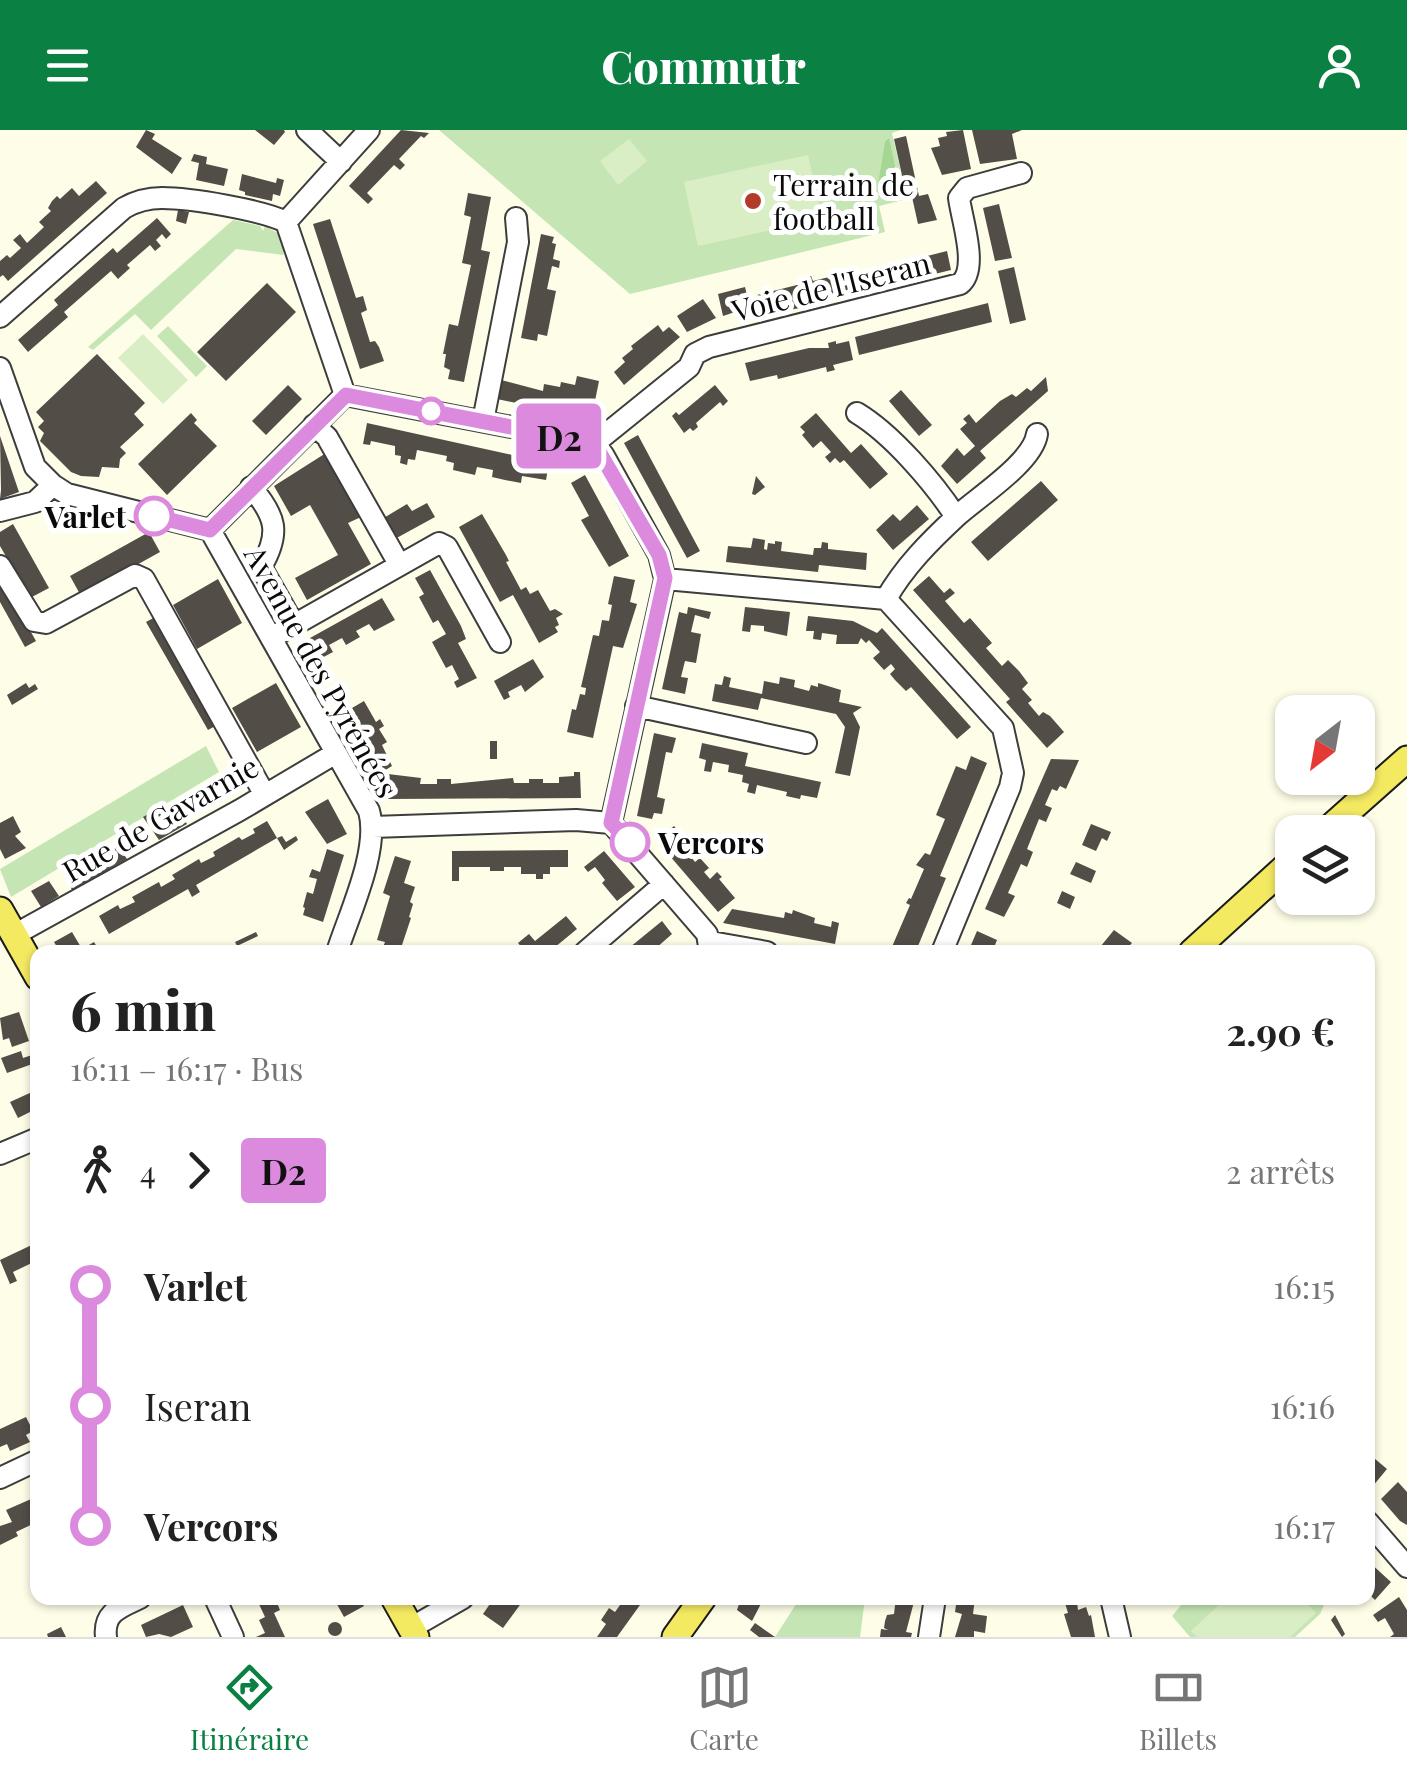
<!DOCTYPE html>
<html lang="fr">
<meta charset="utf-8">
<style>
:root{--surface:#fff;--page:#f6f6f6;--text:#222;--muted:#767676;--line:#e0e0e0;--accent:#0b8043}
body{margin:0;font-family:"Playfair Display",serif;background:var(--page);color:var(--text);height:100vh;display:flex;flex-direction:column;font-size:38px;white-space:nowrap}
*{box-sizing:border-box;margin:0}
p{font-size:32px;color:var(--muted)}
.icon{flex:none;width:55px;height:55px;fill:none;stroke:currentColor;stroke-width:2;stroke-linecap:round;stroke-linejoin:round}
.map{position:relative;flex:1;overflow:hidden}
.side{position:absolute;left:30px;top:815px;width:1345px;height:660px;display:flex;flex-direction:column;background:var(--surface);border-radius:20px;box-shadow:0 2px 8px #0004}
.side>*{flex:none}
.badge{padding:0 20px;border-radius:8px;font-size:35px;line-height:65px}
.needle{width:65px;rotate:211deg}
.controls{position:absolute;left:1275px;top:565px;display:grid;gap:20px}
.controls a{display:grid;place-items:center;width:100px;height:100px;border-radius:20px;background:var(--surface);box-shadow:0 2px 8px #0004;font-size:50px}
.map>.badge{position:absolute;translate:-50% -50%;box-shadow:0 0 0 5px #fff}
.legs{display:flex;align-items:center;gap:15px;height:110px;padding:0 40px;font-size:32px}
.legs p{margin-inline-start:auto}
.head{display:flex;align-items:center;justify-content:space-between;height:170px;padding:0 40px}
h1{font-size:55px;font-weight:800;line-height:75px}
ul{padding:0 40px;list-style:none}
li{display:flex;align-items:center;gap:35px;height:120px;font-size:38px}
li i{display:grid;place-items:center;width:15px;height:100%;margin:0 12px;background:currentColor}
li i::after{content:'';width:25px;height:25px;margin:-12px;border:8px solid;border-radius:50%;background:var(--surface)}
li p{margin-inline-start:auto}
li:first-child i{background:linear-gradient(#0000 50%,currentColor 0)}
li:last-child i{background:linear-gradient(currentColor 50%,#0000 0)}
header{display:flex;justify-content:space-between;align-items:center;height:130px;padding:0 40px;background:var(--accent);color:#fff;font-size:45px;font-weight:800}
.tabs{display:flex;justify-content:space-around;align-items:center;height:140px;border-top:2px solid var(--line);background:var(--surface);font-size:28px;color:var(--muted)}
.tabs a{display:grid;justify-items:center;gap:5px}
.tabs .selected{color:var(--accent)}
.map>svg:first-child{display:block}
</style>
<header><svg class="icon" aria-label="menu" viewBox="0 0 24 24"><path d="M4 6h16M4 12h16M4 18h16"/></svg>Commutr<svg class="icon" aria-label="person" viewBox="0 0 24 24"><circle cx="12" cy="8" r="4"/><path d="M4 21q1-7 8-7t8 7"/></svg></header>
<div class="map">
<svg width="1407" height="1507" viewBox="0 0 1407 1507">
<rect width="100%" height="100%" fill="#fefee8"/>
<!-- green -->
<path fill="#c5e6b4" d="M439,0H901L892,3L907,69L879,76L885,102L630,164Z
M233,90L260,96L263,101L265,96L281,105L286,114L283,125L236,119L151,200L135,184L93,220L88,217Z
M168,196L207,236L196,247L157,206Z
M206,616L219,642L11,767L0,739Z
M800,1468H865L860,1507H775Z
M1187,1468H1320L1324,1475L1320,1484L1295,1507H1190L1172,1486Z"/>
<!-- forest -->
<path fill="#a6d694" d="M889,8L901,64L876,67L885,12Z"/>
<!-- pitch -->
<path fill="#d9eec5" d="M629,9L647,31L618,55L600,31Z
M808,25L822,89L698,116L684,52Z
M143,204L188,250L163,274L118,228Z
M1226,1468H1301L1316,1483L1290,1507H1197L1191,1501Z"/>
<!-- building -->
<path fill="#524d47" d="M146,0L155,4L152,9L182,28L172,44L136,17Z
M255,0H284L285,2L274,15Z
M401,0L429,3L424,8L421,6L399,29L405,35L400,40L394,35L367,63L373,69L368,74L349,56Z
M963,0L971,39L942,45L931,18L940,16L938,8L947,6L946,2Z
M972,0H1022L1012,4L1017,29L980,34Z
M906,6L919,66L928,64L937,90L918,94L912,67L907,68L894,9Z
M194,24L207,27L206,34L228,39L224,56L196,50L199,33L191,31Z
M242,44L276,53L277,48L284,50L280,66L273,64L272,71L245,65V62L239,60Z
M96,51L107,63L8,151L3,145L0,147V131L7,125L10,128L21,118L13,110L20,104L27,113L44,97L39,92L51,81L48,78L52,71L57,66L60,69L72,58L79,66Z
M468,63L491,67L481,120L490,122L464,252L448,249L450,240L444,237L446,224H443L449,194L458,196L471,135L462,133L471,87L464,85Z
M999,74L1012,128L995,131L983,78Z
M178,80L189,82L186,94L176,91Z
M157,88L171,104L166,109L162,104L156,110L161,116L155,121L150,115L127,135L130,138L118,149L111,141L64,182L68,187L28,222L18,210L58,175L54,170L113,118L117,123Z
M330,89L356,168L363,166L367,180L361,183L370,212L375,211L379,217L384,231L360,239L313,94Z
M541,104L554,107L552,113L556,114L553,129L560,131L559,138L552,136L547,159L556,161L547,206L538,204L537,211L521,208Z
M947,121L951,140L845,166L840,148Z
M1014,137L1026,190L1010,194L998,141Z
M811,146L813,151L833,146L837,166L825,169L826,171L818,173L817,169L800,178L762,185L757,165L805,153L804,148Z
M267,153L296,182L226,251L197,222Z
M745,157L750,177L723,186L718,164Z
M703,169L716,188L687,202L677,186Z
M988,173L992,192L859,225L855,207Z
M658,195L663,202L669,197L680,207L624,255L614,242L625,232L622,228L633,219L631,216Z
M836,211V214L849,211L853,230L833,235L835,240L827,242L826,237L778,249L777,245L750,251L745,233L809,218H829L828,213Z
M97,224L145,273L134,284L144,295L120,317L126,323L120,329L119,338L102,337L99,347L81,346L71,342L40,311L44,303L38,297L44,291L36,282Z
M577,246L599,251L593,281L541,270L540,278L497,269L501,250L543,261L544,254L560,257L561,252L575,255Z
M1046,247L1048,261L980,321L986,328L957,354L941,336L957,318L964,326L975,316L960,299L967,293L963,289L969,284L976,293L1000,271L1012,264L1016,267L1027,258L1031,261Z
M288,255L302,269L266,305L252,291Z
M715,255L728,271L723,276L720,272L696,293L698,297L693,301L690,298L684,303L672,286L676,282L679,285Z
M901,260L932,295L919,306L889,271Z
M191,283L197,290L194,293L217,316L167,365L138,334Z
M816,283L851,323L861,314L888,344L870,359L844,330L840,333L835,328L830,333L825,327L831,322L821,311L813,318L802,305L805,302L800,297Z
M367,293L549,333L546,350L522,346L521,353L505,350L492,347L493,340L477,337L475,345L453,340L454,333L446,331L447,326L417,320L415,330L408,329L407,335L400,333L401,326L395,325V316L371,311L370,315L363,314Z
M638,305L700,421L687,428L624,313Z
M0,306L19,362L0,369L1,360Z
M326,323L361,387L348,393L371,434L307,470L295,448L338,425L310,375L291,386L274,356Z
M585,345L629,426L609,437L581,390L589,386L571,353Z
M756,346L765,357L755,365L752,364Z
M1041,351L1058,370L988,431L971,412Z
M427,373L435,387L393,410L382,389L407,374L412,381Z
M917,375L929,389L893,420L876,400L893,384L900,391Z
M482,384L506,425L509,431L506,432L521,460L526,457L530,464L538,460L550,481L555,479L563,484L556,488L559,495L555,497L558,502L539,513L513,465L500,472L459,397Z
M13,394L49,458L30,468L0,416V402Z
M149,402L160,422L81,466L70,446Z
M753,408L765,410L764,419L767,420L768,413L775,414V411L782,412L781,421L813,425L814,418H821L822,412L828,413V419L867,423L866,440L819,435L818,442L726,432L728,416L751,418Z
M430,440L461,496L466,509L458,513L477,548L457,558L454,552L459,549L452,535L446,538L432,512L446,504L438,490L433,493L419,467L424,464L415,448Z
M614,446L635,450L630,472L637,474L623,518L613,516L593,608L567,602L572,579L576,580L580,564L585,565L586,558L581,557L593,505L599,506L602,490L609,491L612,475L608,474Z
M929,446L944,463L950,458L955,463L945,471L964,493L970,488L992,513L986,518L1002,536L1008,530L1019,541L1028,553L1022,559L1032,570L1028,573L1039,586L1043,582L1050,586L1064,602L1047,618L1006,572L1010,569L913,460Z
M218,449L242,493L197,519L173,475Z
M5,456L36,511L25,517L0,472V459Z
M382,468L395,490L374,501L369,494L356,501L360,507L346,515L342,508L329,515L333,522L318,530L314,524L308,527L301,513Z
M688,477L711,482L709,489L695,485L691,502L701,504L696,533L685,531L681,547L688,548L685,564L662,559L679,482L687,484Z
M745,477L790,482L787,506L764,501V496L751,495L750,502L742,501Z
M157,486L219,594L208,600L146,492Z
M808,486L853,491L877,503L882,498L971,597L957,609L911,557L906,561L895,550L890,544L895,539L891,534L884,540L873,528L880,522L869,510L866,513L861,508L858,514H836L837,505L822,503L821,510L813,509L814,501H806Z
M533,529L544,547L525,562L521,555L508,562L510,567L504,570L494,551Z
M724,546L731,548L729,557L762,564L764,551L779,554L780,547L795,550L794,557L809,561L811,555L818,557V553L841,560L839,572L862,577L853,583L860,597L850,646L835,643L845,597L836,584L761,568L758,580L712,571L715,554L722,555Z
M26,553L29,558L35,554L38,559L12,575L7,565Z
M276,553L301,597L257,622L232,578Z
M364,571L376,592L380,589L384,596L379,599L387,612L382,615L392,636L374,647L340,585Z
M654,603L676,608L672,623L666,622L657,667L665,669L662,684L654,683L652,689L637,686Z
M490,611H497V629H490Z
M702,613L748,623L745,636L821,652L817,668L801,665L800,669L786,666L787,662L757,655L755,664L747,662L749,654L742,652L743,645L728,642L729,635L713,632L711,642L704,641L706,630L699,628Z
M971,626L987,633L940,746L946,748L916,821L909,818L908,822H899L891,819L910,775L906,773L909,768L911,769L924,739L916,735L925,723L930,725L945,689L936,685L956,636L966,640Z
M1051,629L1079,630L1066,659L1060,656L1057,661L1052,659L1045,675L1052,678L1046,692L1039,689L1027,719L1033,722L1027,737L1021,734L1008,763L1015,766L1004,787L985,779Z
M574,642H580L581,668L388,669V644L421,648L420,654H437V649H451V654L513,648L514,653H529V649H543V653H559V647L574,646Z
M328,669L347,704L327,714L305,682Z
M162,676L169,689L180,683L187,694L159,710L143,687Z
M13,686L21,702L15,706L26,718L5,729L0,719V693Z
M267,691L277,708L196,755L200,762L192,767L188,759L109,804L99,786L118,775L120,779L135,772L132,767L159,752L161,757L175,749L172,745L199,729L201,733L215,726L213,722L239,707L242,710L255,703L253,699Z
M1091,694L1111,702L1107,711L1102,708L1096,721L1082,715Z
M674,696L679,702L673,706L677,710L682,706L697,724L692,728L695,732L700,728L709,738L704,742L710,749L717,742L722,747L719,749L735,768L718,782L657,711Z
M282,706L286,712L296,706L298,710L284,720L277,708Z
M118,716L127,729L72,760L68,752L75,748L72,743Z
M327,719L344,725L323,792L303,785L305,778L303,777L307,762L313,764L317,749L309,747L312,739L320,742Z
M568,720V737H550V744H543V749H536V744H521V737H504V741H490V737H459V751H452V721Z
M604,721L635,757L617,771L602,753L605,750L595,737L588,742L584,737Z
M395,726L411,731L404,753L415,757L410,772L413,774L409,787L411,788L401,818L414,822H381L385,812L377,810L390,766L383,763Z
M1076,732L1096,741L1091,753L1070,744Z
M49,751L59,766L41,777L31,761Z
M1062,761L1075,767L1070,779L1057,773Z
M732,779L784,788L785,782L792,784L793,780L815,788L814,793L831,797L832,791L839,793L835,814L723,793Z
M566,786L577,799L549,822H522L524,820L518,813L524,808L529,804L535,811Z
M662,791L672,804L655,819L651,822H624Z
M1114,800L1132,813L1124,822H1096Z
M977,801L997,810L995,815L1012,822H968Z
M72,802L82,819L94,812L97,817L87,822H60L54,812Z
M256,802L258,806L237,816L235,812Z
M19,882L29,911L12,917L9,908L3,910L0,888Z
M21,921L23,928L38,923V932L7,943L1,928Z
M32,962L38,978L18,988L10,972Z
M38,1112V1130L13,1142L17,1151L10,1154L0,1130Z
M26,1287L33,1301L26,1305L30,1312L10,1321L7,1314L0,1317V1299Z
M1368,1323L1387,1339L1372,1357L1368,1353Z
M1398,1352L1407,1362V1395L1400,1391L1381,1369Z
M38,1366V1385L35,1386L37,1392L16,1402L18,1406L0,1415V1396L12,1392L6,1380Z
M1368,1431L1391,1452L1375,1470L1368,1463Z
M1399,1467L1407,1480V1507H1390L1394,1504L1385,1488L1378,1492L1373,1485Z
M248,1468H275L280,1480L274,1483L285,1507H256L265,1503L259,1490L265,1487L258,1472L252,1475Z
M336,1468H359L364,1476L344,1487L334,1469Z
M494,1468H525L503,1498L483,1484Z
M625,1468H645L617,1507H597L606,1494L601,1490L609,1478L615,1482Z
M741,1468H764L752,1491L737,1480Z
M896,1468H915L906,1502L912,1503L911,1507H880L881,1499L888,1500L884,1498L885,1491L887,1485L894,1484Z
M957,1468H975L973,1484L987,1486L985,1503L974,1501V1507H955L962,1484L955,1482Z
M1077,1472L1078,1480L1086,1477L1089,1486L1091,1485L1095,1507H1071L1064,1484L1068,1483L1065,1473Z
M183,1475L193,1497L171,1507L159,1504L146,1507L141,1495Z
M1335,1485L1345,1504L1342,1507L1331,1490Z
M328 1499a7 7 0 1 1 14 0a7 7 0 1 1-14 0Z
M755,1493L775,1507H759L750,1500Z
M61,1497L66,1507H48L47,1504Z"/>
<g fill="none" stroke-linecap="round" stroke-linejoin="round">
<!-- minor casing -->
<g stroke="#3d3d3d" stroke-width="24">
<path id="minor" d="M307,0L341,32
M286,92L345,265
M286,92L369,0
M0,187L124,78C136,71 147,68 162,68C190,68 262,80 286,92
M0,238L35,337L53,355L67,364L210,400L369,681C380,720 349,784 337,822
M345,265L595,313L604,326L659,425L665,449L611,693
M857,283C892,304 934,353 956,387
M483,291L518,112L516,88
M314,295L327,307L399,434
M595,313L689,237L695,224L709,217L960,154C979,139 962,91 959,68L967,58L1021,43
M251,357C276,386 281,403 261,437L294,495
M0,381L35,372L53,355
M210,400L345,265
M0,436L34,491L46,493L135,445L144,449L261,658L267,662
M665,449L886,469L1003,598L1013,643L1010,657L942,822
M886,469C904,437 930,411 957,386C978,367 1033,332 1037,304
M271,508L439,413L447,417L500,512
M636,576L806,613
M611,693L707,804L710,822
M373,697L576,690L611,693
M14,805L240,680L336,623
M711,812L767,822
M585,822L664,754
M0,1024L38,1008
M0,1348L38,1330
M1368,1392L1407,1437
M215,1468L233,1507
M1111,1468L1120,1507
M411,1498L463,1468
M106,1507C103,1482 121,1477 140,1468
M929,1507L935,1468"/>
</g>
<!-- major casing -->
<g stroke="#1b1b1b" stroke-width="29">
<path id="major" d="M1325,702L1407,629
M0,780L38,847
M1192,822L1292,731
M394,1468L416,1507
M675,1507L703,1468"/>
</g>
<!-- minor -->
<use href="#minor" stroke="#fff" stroke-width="20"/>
<!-- major -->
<use href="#major" stroke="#f4ea62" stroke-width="25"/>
</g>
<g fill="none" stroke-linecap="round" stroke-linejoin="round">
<!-- line-1 casing -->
<g stroke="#fff" stroke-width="22">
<path id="line-1" d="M154,386L210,400L346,265L594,313L659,425L665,448L611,693L630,712"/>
</g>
<!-- line-1 -->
<use href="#line-1" stroke="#dc8add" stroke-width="15"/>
</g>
<!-- markers -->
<circle fill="#b43a28" stroke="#fff" stroke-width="4" cx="753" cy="71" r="10"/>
<g fill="#fff" stroke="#dc8add" stroke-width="5">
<circle cx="431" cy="281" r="12"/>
<circle cx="154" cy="386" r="18"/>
<circle cx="630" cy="712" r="18"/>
</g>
<g text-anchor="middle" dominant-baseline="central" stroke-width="10" stroke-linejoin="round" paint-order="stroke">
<!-- poi labels -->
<g font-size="30" fill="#0a0a0a" stroke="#fff" text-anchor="start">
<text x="773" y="54">Terrain de<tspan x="773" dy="34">football</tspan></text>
</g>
<!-- street labels -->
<g font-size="30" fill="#0a0a0a" stroke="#fff">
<text transform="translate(831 156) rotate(-14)">Voie de l'Iseran</text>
<text transform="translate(322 541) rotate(61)">Avenue des Pyrénées</text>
<text transform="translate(160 688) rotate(-30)">Rue de Gavarnie</text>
</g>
<!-- stop labels -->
<g font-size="30" font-weight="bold" fill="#0a0a0a" stroke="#fff" text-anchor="end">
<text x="126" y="386">Varlet</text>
<text x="658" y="712" text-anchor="start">Vercors</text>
</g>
</g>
</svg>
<div class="controls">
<a><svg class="needle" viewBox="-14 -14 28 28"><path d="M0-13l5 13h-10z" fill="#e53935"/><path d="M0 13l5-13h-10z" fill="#767676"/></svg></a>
<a><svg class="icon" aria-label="layers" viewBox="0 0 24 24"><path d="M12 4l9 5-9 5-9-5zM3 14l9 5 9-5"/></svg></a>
</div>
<b class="badge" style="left:559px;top:306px;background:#dc8add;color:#111">D2</b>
<section class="side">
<div class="head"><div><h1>6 min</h1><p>16:11 – 16:17 · Bus</p></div><b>2.90 €</b></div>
<div class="legs"><svg class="icon" aria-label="walk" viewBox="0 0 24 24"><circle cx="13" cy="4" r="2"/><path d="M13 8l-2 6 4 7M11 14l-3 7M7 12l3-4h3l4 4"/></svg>4<svg class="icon" aria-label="forward" viewBox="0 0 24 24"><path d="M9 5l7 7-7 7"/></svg><b class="badge" style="background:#dc8add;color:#111">D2</b><p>2 arrêts</p></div>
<ul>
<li><i style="color:#dc8add"></i><b>Varlet</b><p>16:15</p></li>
<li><i style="color:#dc8add"></i><span>Iseran</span><p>16:16</p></li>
<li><i style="color:#dc8add"></i><b>Vercors</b><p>16:17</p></li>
</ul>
</section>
</div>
<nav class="tabs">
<a class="selected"><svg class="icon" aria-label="directions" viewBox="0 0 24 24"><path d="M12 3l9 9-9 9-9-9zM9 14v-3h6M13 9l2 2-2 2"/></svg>Itinéraire</a>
<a><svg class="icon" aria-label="map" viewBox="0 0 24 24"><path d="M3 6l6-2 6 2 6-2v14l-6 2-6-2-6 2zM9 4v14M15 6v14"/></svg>Carte</a>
<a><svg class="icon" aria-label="tickets" viewBox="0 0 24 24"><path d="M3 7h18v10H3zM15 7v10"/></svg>Billets</a>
</nav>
